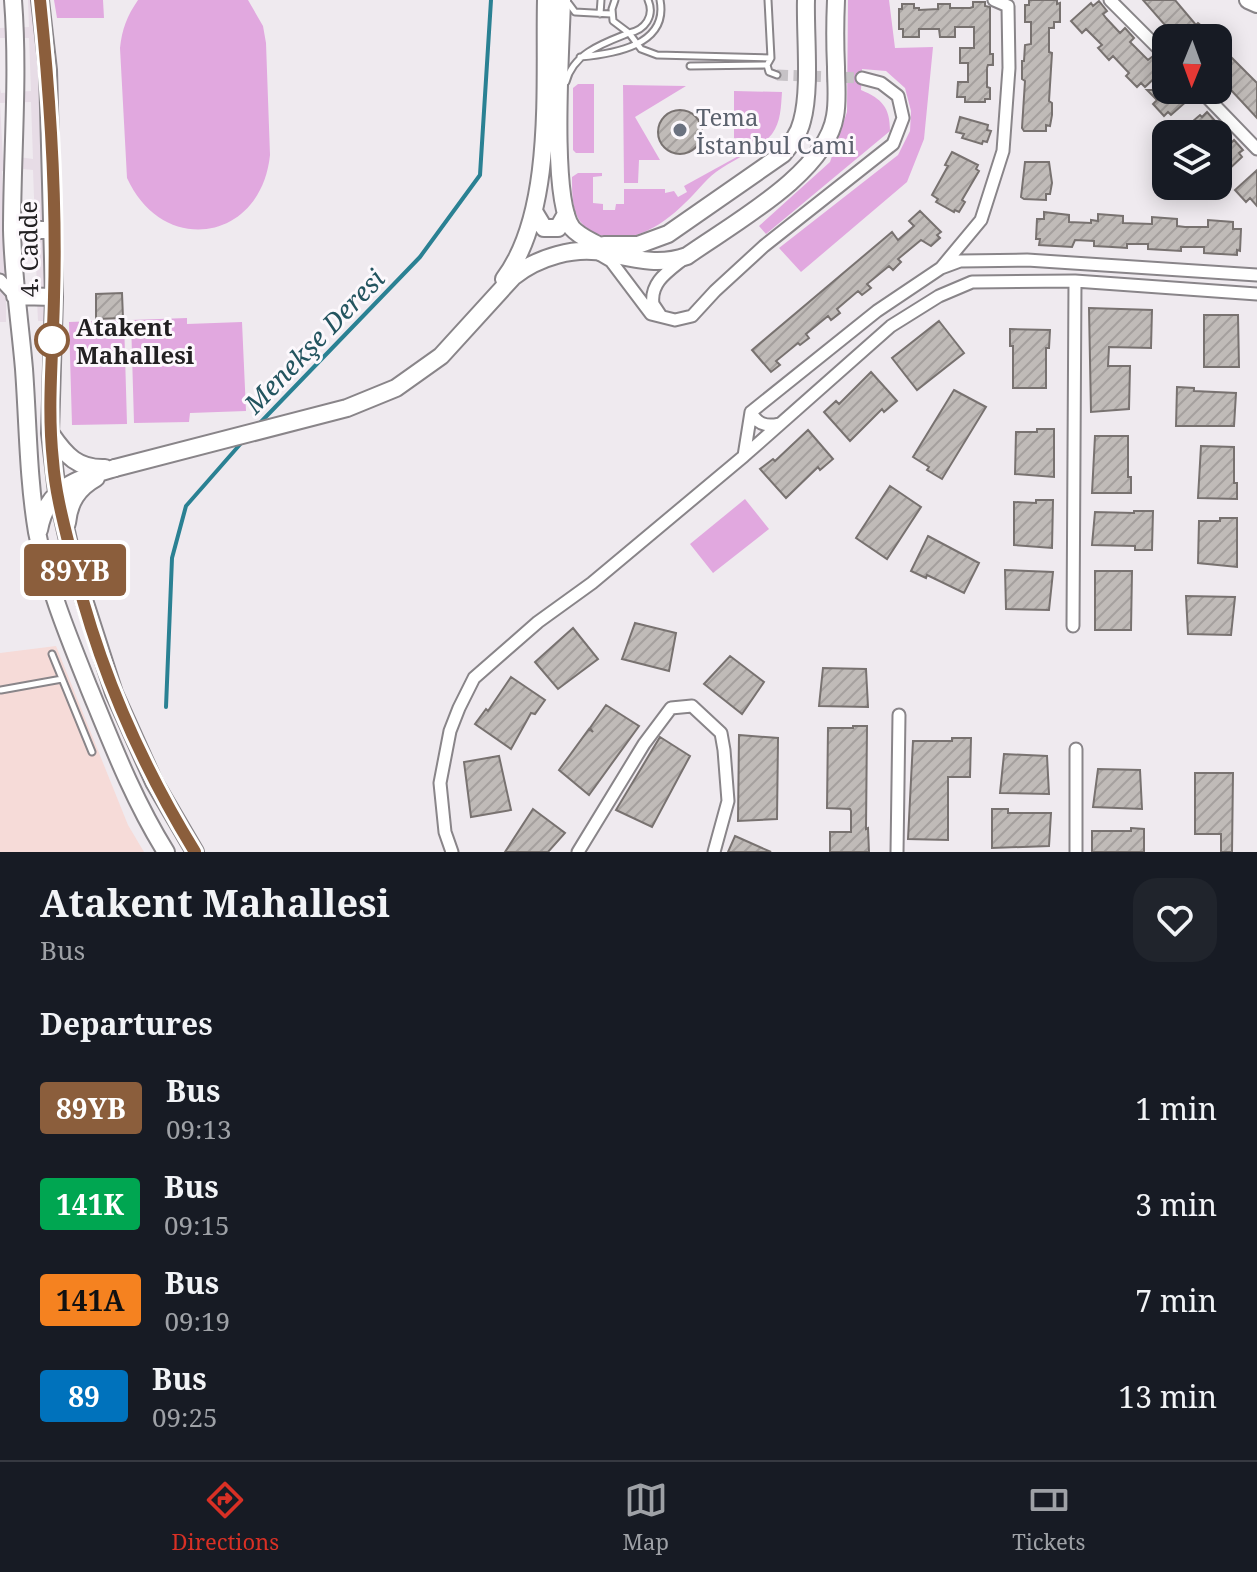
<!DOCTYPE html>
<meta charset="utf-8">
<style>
:root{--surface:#171b24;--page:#20242c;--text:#f1f3f6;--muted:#9ea1a6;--line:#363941;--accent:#d93025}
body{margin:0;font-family:"Noto Serif",serif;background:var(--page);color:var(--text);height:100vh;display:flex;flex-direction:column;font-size:30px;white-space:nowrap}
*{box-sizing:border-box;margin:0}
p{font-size:26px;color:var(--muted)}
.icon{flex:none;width:44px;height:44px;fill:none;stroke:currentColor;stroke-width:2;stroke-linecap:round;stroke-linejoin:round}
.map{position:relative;height:852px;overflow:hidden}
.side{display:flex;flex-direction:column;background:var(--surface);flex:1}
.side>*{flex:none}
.badge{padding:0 16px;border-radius:6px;font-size:28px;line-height:52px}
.needle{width:52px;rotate:181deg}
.fabs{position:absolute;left:1152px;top:24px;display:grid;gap:16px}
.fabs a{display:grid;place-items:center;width:80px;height:80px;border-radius:16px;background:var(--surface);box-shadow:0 4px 20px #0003;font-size:40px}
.map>.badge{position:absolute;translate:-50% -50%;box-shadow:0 0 0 4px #fff}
h2{padding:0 40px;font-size:30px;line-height:72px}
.round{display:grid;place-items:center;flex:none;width:84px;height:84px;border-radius:24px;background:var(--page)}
.head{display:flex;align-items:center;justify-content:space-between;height:136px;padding:0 40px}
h1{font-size:38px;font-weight:700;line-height:60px}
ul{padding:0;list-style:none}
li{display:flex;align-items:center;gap:24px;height:96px;padding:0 40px}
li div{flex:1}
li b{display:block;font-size:30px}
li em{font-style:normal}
li .badge{min-width:88px;font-weight:700;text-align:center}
.tab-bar{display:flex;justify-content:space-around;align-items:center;height:112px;border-top:2px solid var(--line);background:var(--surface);font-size:22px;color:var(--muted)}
.tab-bar a{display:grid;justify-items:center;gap:4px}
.tab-bar .on{color:var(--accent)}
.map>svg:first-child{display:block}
</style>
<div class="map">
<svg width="1257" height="852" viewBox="0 0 1257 852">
<defs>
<pattern id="building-hatch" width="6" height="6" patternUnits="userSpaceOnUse" patternTransform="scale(2)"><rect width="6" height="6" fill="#c0bbb8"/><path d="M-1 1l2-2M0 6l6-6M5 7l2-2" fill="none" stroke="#a5a09e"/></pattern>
</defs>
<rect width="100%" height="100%" fill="#efeaef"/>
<!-- built -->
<path fill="#e7dce6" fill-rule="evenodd" d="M28,0H38L47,321H38L37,300H26V315L16,301H6V322H0V88L1,93L31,91L29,38H0V28L29,27ZM31,102L33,159L12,156V160H3L0,103ZM23,169L33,170L35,224H4L2,171L22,173ZM35,234L37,289L26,290L25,286H16L5,290L4,235Z"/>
<!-- medical -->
<path fill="#f6dbd8" d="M56,646L128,825L144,852H0V653Z"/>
<!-- green -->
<path fill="#e1a8df" d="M54,0H103L104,18H57Z
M138,0H248L263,26L266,43L270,155C261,242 163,257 127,178L120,48C122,29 127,16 138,0Z
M848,0H889L895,48L933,47L924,139L907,182L801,272L779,248L898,155L910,131L911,111L905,88L886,71L862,69L861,90C882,99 890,107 890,131L766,234L759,226L830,162L847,112Z
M578,84H594V153H576L573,150V88Z
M623,85L686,86L635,117L660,160H639L638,183H624Z
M734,91L782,92C781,106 781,122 772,134C759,150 733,159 716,172C704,181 696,193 685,203C663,225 630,247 597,234C572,224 572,201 572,177L578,173H602V176L593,177V203L603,204V210H615L616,204H624V189H665V193L674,191L678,197L687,192L684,186L753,148L752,139L734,138Z
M187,318V324L242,322L246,411L190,413L189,422L134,423L131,320Z
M124,320L127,424L72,425L69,322Z
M745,499L769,529L713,573L690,544Z"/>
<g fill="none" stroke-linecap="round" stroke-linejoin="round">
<!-- stream -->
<path stroke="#2a8193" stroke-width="4" d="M257,426L420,257L480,175L491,0
M166,707L172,558L186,506L243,441"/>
</g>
<!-- building -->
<path fill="url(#building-hatch)" stroke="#787270" stroke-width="2" d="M1029,0H1057V4L1060,3V22H1054V28H1049V52L1052,53L1049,101L1052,103V115L1050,126L1046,125V131H1024L1022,128L1025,81L1022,79V61H1024L1025,45L1031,44V22H1025V5H1029Z
M1143,0H1175L1196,25L1198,23L1203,27L1205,26L1216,38H1183L1175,29L1171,32Z
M1099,1L1107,11L1103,14L1106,18L1120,33L1125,28L1134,38L1130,42L1148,60L1153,56L1162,65L1158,69L1161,72L1145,87L1141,83L1137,87L1126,76L1129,73L1113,56L1109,60L1098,48L1102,45L1086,29L1082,33L1071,21L1091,3L1093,6Z
M973,2H985V6L990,7V54H993V65H988L987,68V87L990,88V99H985V102H965V97H957L958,82H968V63H960V48H974V27H955V37H940L939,29H919V37H903V29H899V9H902V4H914V8H919V10L938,9V4H950V8H970L973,7Z
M1218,44L1257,83V118L1218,76Z
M1147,90H1192L1185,97L1188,100L1171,115L1168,112L1164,116L1153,104L1157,100Z
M658 132a22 22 0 1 1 44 0a22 22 0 1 1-44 0Z
M1207,112L1216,122L1212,126L1219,134H1178L1200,115L1202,117Z
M960,117L988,125L987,130L991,131L987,142L983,141L982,144L962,138L964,134L956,132Z
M1234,140L1243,150L1239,153L1242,157L1226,172L1218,163V150L1227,142L1229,145Z
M952,152L978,165L976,169L979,171L962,200L965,202L959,212L955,210L954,212L936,202L938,199L932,195L948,166L945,165Z
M1025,162H1049L1052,183L1050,194H1046V200L1024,199L1021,197Z
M1257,170V206L1250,198L1246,202L1235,190Z
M920,211L941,232L937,235L940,238L931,246L921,240L898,259L901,262L893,270L889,266L867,284L871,288L862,295L858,291L837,309L840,313L831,320L828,316L806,334L809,338L800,345L798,343L776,361L780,365L771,372L752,350L892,232L898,240L914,226L909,221Z
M1044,212L1069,215V222L1091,223V220L1098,221V214L1123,216V223L1152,224V217L1177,219V226L1185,227H1208V220L1233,222V229H1241L1240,251L1237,250V255L1204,253V247H1181V251L1148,249V244H1127V248L1112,247L1094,246V241L1075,240L1072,247L1039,245L1040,239H1036L1037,219H1044Z
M122,293L123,318L96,319V294Z
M1089,308L1152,310L1151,348L1109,347L1108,366H1130L1129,409L1091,412Z
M1204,315H1238L1239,367H1204Z
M939,321L964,353L917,390L892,358Z
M1010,329L1050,330L1049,348H1046V388H1013V346H1010Z
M871,372L897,401L884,412L882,409L850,441L824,412L836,401L839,404Z
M1177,387L1194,388V391L1236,393L1234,426H1176Z
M954,390L986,407L942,479L927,470L929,467L913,457Z
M1037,429H1054V477L1015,474L1016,432H1037Z
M808,430L833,459L820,470L818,467L786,498L760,469L773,459L775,461Z
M1095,436H1128V477H1131V493H1092Z
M1201,446L1234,447V483H1237V499L1198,498Z
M890,486L921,507L887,559L856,538Z
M1036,500H1053L1052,548L1014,545V502L1036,503Z
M1134,511H1153L1152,550H1135V546L1092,545L1095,512L1134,513Z
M1220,518H1237V567L1198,563L1199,521H1220Z
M928,536L979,563L964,593L927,575L926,578L911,571Z
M1005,570L1053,572L1049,610L1006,609Z
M1095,571H1132L1131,630H1095Z
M1186,596L1235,597L1231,635L1188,634Z
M635,623L676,633L669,671L622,659Z
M573,628L598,659L558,689L535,662Z
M730,656L764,682L742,714L704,684Z
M823,668L866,669L868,707L819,706Z
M511,677L545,700L535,714L531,713L511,749L475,724L486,709L488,711Z
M606,705L639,726L589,795L559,770L589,729L593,732L590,728Z
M853,726H867L866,829L868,828L869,852H830V832H851V811L850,809L827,808L828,728H853Z
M739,735L778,738L777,819L738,821Z
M660,737L690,756L652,827L616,810Z
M952,738H971L970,777H948V840L908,839L913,741H952Z
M1004,754L1047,756L1049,794L1000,793Z
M499,756L511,810L471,817L464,762Z
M1098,769L1140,770L1142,809L1093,807Z
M1195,773H1233L1232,852H1221V834H1195Z
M533,809L565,833L548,852H505Z
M992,809H1008V813H1051L1049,846L992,848Z
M1131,828L1144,829V852H1092V831H1131Z
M735,836L771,852H728Z"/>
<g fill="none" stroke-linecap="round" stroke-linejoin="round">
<!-- street-tunnel -->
<path stroke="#c6c2c6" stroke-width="11" stroke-dasharray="11 5.5" stroke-linecap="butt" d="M777,75L862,78"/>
<!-- lane casing -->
<g stroke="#898589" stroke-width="9">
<path id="lane" d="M615,0L612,9L613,21L629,33C645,30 655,16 648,0
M768,0L771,58L767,65L769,72L777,75
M569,4L575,12L611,14
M600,14L601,0
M580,57C612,54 669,46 660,0
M690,66L767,65
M566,82C573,53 604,43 629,33L641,49L657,55L771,58
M52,654L92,752
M1,690L62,679"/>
</g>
<!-- street casing -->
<g stroke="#898589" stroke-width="15">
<path id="street" d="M1110,0L1166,56
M1200,90L1257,149
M599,254L611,261L651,314L675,320L692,316L715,291L764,246L893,144L903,118L898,96L881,83L862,78
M941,268L981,220L1003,151L1009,68L1008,6L994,0
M0,280L15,296
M661,316L653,304C650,283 667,272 682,260
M751,412C757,424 766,427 779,424
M744,456L751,412L877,311L941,268L960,261L1027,260L1257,275
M1073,626L1075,281
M452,852L445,832L440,783L450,731L459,708L474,678L538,622L592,583L744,456L891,326L939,296L972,282L1075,281L1257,294
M578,852L644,744L671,708L692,706L721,733L724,750L728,801L714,852
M897,852L899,715
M1076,852V749"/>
</g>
<!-- secondary casing -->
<g stroke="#898589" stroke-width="20">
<path id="secondary" d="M562,0C561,44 550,198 572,228C579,236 589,240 598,245
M1248,0L1257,4
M535,213L544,228H558L566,214
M604,245H638L668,234L783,154C791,144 799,134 802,121C811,89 805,35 806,0
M504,279C555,211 544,83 546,0
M115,468L347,408L396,388L441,356L513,277C538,257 575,246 607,253C635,259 659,266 687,256C732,224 826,173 835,116C838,101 836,83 836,67C835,45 835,22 836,0"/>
</g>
<!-- primary casing -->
<g stroke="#898589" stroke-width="20">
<path id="primary" d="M13,0C19,77 12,153 12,230C13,277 20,323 24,369C28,424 28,478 37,532C47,585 69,638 89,688C112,744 134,801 166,852
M40,0L48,70L54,297L50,433L57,492L76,575L114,693L154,782L195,852
M12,230H53
M15,296L54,297
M51,434C66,456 78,469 105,468
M67,523C69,502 78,488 96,478
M39,530C47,486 78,479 115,468"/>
</g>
<!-- lane -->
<use href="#lane" stroke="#fff" stroke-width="5"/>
<!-- street -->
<use href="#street" stroke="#fff" stroke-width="11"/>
<!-- secondary -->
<use href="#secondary" stroke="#fff" stroke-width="16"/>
<!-- primary -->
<use href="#primary" stroke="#fff" stroke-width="16"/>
</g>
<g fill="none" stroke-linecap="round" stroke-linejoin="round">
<!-- line casing -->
<g stroke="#fff" stroke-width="18">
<path id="line" d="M40,0C50,96 57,201 54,297C53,352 47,407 53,461C55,489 62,517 69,545C93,655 136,756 195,852"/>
</g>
<!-- line -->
<use href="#line" stroke="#8b5e3c" stroke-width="12"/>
</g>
<!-- markers -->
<circle fill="#6b7280" stroke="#fcf8fc" stroke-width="3" cx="680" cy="130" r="8"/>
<circle fill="#fff" stroke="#8b5e3c" stroke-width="4" cx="52" cy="340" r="16"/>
<g text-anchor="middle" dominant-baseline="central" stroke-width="6" stroke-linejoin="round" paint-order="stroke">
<!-- worship labels -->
<g font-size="24" fill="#5b616d" stroke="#fcf8fc" text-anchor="start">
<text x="696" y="116">Tema<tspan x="696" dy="28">İstanbul Cami</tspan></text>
</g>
<!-- street labels -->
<g font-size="24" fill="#222022" stroke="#fcf8fc">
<text transform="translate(28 249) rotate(-91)">4. Cadde</text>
</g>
<!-- stop labels -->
<g font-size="24" font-weight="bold" fill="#222022" stroke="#fcf8fc" text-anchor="start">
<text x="76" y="326">Atakent<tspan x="76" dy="28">Mahallesi</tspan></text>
</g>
<!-- water labels -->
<g font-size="26" font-style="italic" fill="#23545f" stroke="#fcf8fc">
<text transform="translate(314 341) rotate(-46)">Menekşe Deresi</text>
</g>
</g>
</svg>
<div class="fabs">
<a><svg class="needle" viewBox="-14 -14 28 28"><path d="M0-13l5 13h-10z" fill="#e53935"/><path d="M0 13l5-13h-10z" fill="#9ea1a6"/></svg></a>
<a><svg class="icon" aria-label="layers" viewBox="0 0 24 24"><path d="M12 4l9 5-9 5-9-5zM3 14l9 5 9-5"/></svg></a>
</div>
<b class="badge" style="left:75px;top:570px;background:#8b5e3c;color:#fff">89YB</b>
</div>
<section class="side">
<div class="head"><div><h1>Atakent Mahallesi</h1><p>Bus</p></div><a class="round"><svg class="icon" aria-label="heart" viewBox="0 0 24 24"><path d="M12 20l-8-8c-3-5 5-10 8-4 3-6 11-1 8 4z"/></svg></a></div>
<h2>Departures</h2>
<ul>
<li><span class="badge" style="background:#8b5e3c;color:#fff">89YB</span><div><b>Bus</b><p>09:13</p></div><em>1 min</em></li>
<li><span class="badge" style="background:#00a651;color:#fff">141K</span><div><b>Bus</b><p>09:15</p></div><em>3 min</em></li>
<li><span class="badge" style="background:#f58220;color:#111">141A</span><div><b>Bus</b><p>09:19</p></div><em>7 min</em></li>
<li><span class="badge" style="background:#0072bc;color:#fff">89</span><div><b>Bus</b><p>09:25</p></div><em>13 min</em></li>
</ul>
</section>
<nav class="tab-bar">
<a class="on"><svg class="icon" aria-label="directions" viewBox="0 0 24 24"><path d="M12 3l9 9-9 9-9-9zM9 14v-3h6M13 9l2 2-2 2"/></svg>Directions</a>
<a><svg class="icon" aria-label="map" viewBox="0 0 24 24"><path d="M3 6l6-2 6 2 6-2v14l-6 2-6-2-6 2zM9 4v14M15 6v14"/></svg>Map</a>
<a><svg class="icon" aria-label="tickets" viewBox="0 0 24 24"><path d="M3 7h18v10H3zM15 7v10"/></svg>Tickets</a>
</nav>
